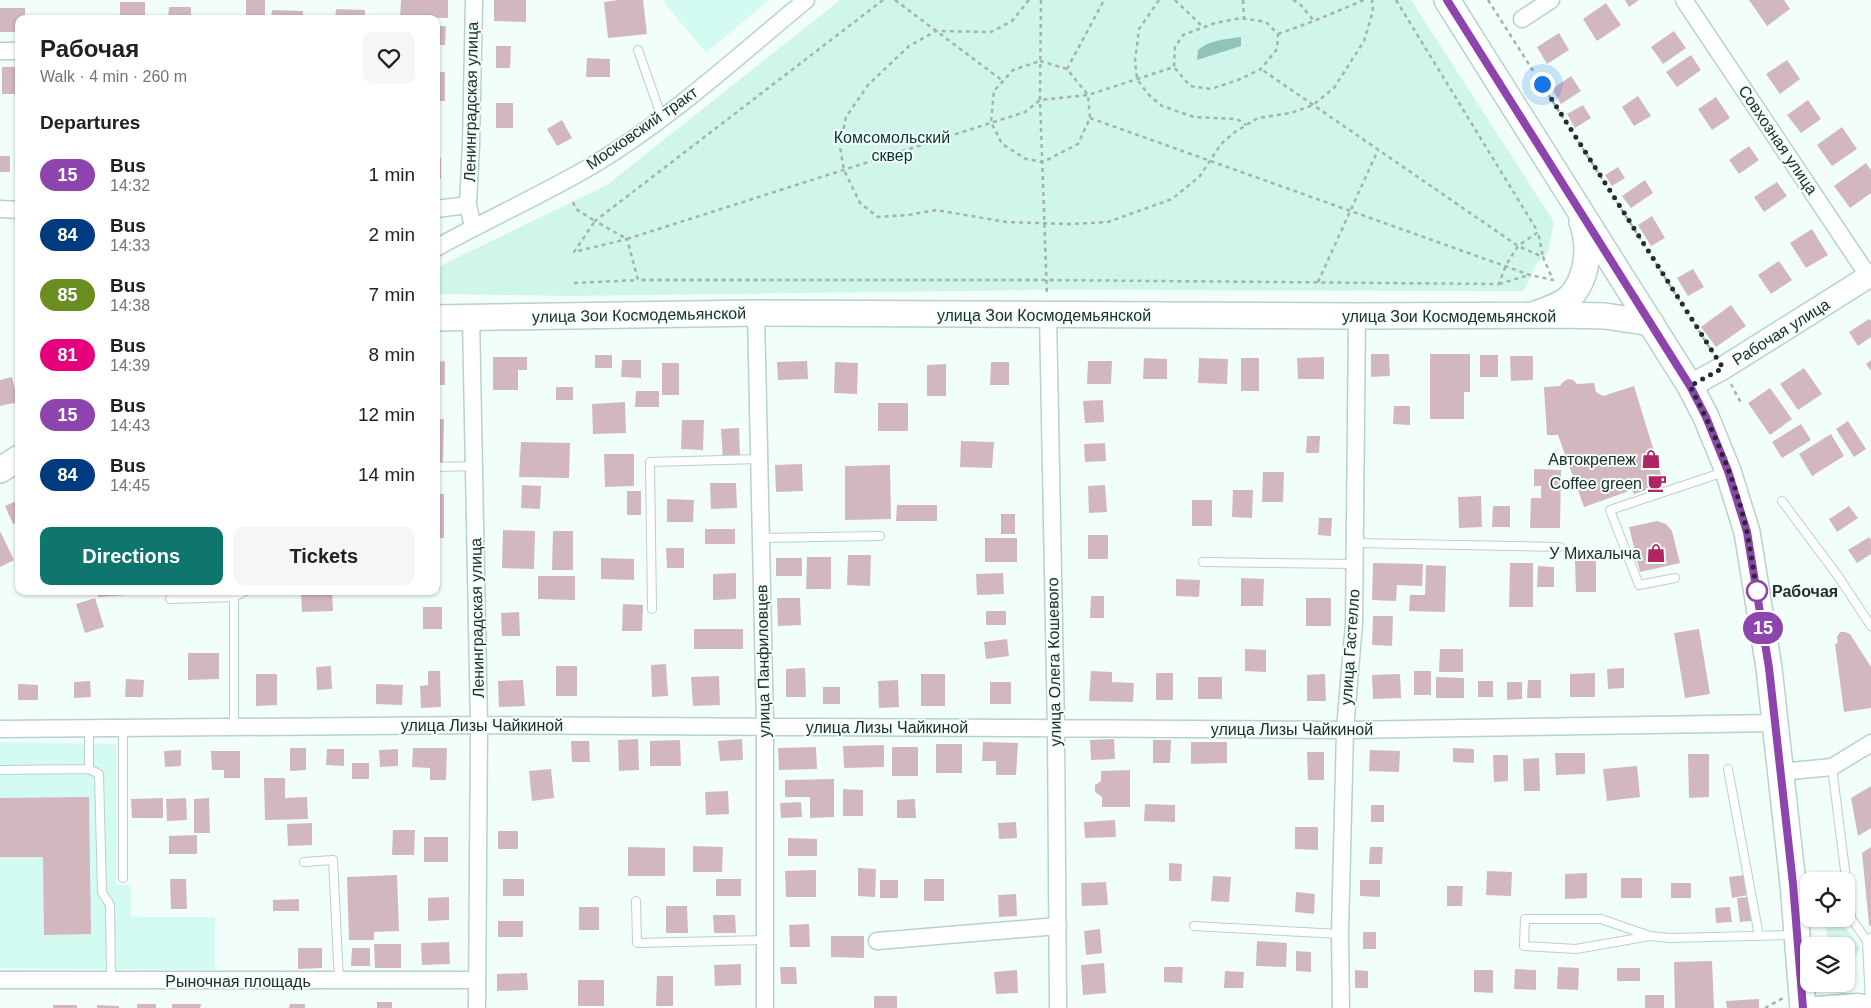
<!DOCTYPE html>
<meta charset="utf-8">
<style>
:root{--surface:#fff;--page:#f6f6f6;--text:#202124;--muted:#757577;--accent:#0f766e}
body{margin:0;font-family:Helvetica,sans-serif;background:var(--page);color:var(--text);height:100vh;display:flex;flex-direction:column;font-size:19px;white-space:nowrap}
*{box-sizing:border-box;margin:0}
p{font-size:16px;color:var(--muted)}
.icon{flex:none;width:28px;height:28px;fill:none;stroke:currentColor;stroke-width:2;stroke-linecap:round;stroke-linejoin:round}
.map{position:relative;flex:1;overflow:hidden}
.details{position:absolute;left:15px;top:15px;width:425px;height:580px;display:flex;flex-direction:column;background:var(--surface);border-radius:10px;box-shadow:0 1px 4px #0004}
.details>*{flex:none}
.badge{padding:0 10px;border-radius:16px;font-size:18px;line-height:32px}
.buttons{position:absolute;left:1800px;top:872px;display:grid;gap:10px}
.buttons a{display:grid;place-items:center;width:55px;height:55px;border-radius:10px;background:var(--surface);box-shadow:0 1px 4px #0004;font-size:25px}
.you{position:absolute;width:25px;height:25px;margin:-12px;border:4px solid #fff;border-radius:50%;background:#1a73e8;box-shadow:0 0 0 8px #1a73e833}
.map>.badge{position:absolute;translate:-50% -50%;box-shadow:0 0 0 2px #fff}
h2{padding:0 25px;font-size:19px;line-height:45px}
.round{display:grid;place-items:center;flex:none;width:52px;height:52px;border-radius:10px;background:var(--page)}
.head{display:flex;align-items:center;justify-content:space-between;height:85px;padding:0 25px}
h1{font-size:24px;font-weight:600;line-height:38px}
.action{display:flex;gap:10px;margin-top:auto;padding:10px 25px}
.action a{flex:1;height:58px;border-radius:10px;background:var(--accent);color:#fff;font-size:20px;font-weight:600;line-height:58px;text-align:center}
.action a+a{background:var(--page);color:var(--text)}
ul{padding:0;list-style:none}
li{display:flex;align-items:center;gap:15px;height:60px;padding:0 25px}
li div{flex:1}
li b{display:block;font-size:19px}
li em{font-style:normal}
li .badge{min-width:55px;font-weight:700;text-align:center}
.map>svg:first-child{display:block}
</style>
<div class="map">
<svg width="1871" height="1008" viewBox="0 0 1871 1008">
<rect width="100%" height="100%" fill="#f2fefa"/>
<!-- built -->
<path fill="#d3fbf1" d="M662,0H769L706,53Z
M0,742L116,744V885H131V917H215V970L0,968Z"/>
<!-- green -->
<path fill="#d0f5eb" d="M840,0H1411L1554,222L1548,252L1536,265L1524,291L1046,290L571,296L436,294V268L607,185Z
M1825,919H1840L1860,948C1858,952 1855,956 1854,959C1849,974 1862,997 1836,992L1831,984H1846V946H1828Z"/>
<!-- water -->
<path fill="#92c3b7" d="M1241,37V46L1197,60L1198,50C1209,40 1227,39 1241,37Z"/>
<!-- building -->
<path fill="#d2b7be" d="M246,0H265V19H246Z
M401,0H448V18L400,17Z
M494,0H526V22L494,21Z
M618,0H643L647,34L608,38L604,2Z
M1625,0H1639L1629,7Z
M1749,0H1784L1790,9L1767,26Z
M120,2H145V19H120Z
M1606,3L1621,25L1597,41L1583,19Z
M169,7H191V19H168Z
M0,8H25V19H19V32H0Z
M336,9L365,10V19H335Z
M272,10L303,11V19H271Z
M436,26H446L445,45H436Z
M1674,31L1686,48L1663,64L1651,47Z
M1559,33L1569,50L1547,64L1537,47Z
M496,46H511L510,68H496Z
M1691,55L1701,70L1677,87L1666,72Z
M587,58L610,59V77H586Z
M1787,60L1800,79L1780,94L1766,74Z
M2,67H19V94H2Z
M436,72H445V101H436Z
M1571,76L1581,91L1561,104L1552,89Z
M1638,96L1651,116L1634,126L1622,107Z
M1716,97L1730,118L1712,130L1698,109Z
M1808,100L1821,119L1801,133L1787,115Z
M496,103H513V128H496Z
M1583,105L1591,118L1575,128L1567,114Z
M562,120L572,138L557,146L547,129Z
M1842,127L1857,149L1832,166L1817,145Z
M1749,146L1759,160L1739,174L1729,160Z
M0,156H10V172H0Z
M436,158H441V179H436Z
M1866,163L1871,170V193L1850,208L1834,186Z
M1618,167L1625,178L1612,186L1605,175Z
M1645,180L1653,193L1631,208L1622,196Z
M1777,182L1787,196L1764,212L1754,197Z
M1652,216L1665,238L1651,246L1638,225Z
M1812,229L1828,255L1806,268L1790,243Z
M1779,261L1792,280L1771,294L1758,275Z
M1693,269L1704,287L1688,296L1677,278Z
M1731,305L1746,326L1716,347L1701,327Z
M1869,319L1871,321V337L1858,346L1849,332Z
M1371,354H1389L1390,376L1371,377Z
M1430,354H1470V392H1464V419H1430Z
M595,355H612V368H595Z
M1480,355H1498V377H1480Z
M1510,356H1533V380L1511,381Z
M493,357H527V370H518V390H493Z
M1324,357V379H1298L1297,358Z
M1144,358L1167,359V379H1143Z
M1199,358L1228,359L1227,384L1198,383Z
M1241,358H1259V391H1241Z
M622,360H641V378L621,377Z
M1871,360V371L1866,364Z
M445,361V385H436V362Z
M807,361L808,379L778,380L777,362Z
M1088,361H1112L1111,384H1087Z
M835,362L858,363L857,394L834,393Z
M991,362H1009V385H990Z
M662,363H679V395H662Z
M946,364V396H927V365Z
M1804,368L1822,394L1798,410L1780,384Z
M12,377L18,402L0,406V380Z
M1568,379L1573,380L1577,384L1594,383L1596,392L1603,396L1634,386L1664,484L1634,494L1632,490L1584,507L1558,435H1547L1544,387L1560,386L1563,382Z
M556,387H573V400H556Z
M1770,388L1792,419L1770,435L1748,403Z
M636,391H659V407H635Z
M1103,400L1104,422L1085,423L1083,401Z
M625,402L626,433L593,434L592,404Z
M878,403H908V431H878Z
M1394,406H1410V425L1393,424Z
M436,419H444L443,462H436Z
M682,420H704L703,450L681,449Z
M1848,421L1866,449L1854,457L1836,429Z
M1801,424L1811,440L1782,458L1772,442Z
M739,428L740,458L723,459L721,429Z
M1831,434L1844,456L1812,476L1799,454Z
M1307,436H1320L1319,453H1306Z
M961,441L994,442L992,468L960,467Z
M521,442L570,443L569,478L519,477Z
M1105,443L1106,461L1085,462L1084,444Z
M604,454H634V486L605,487Z
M802,464L803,491L776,492L775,465Z
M890,465L891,519L845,520V466Z
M1534,469L1561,470L1560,528H1530L1531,498H1541V486H1534Z
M1263,472H1284L1283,502H1262Z
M710,483H736L737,508L711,509Z
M522,485L541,486L540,509L521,508Z
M1105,485L1107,512L1089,513L1088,486Z
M1233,490H1253L1252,518L1232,517Z
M627,491H641V515H627Z
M436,494H444V538H436Z
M1481,496L1482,527L1459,528L1458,497Z
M667,499L694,500L693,522H667Z
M19,500V522L13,524L5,506Z
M1192,500H1212V526H1192Z
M897,505H937V521H896Z
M1493,506H1510V527H1492Z
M1849,506L1858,518L1837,532L1829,519Z
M1001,514H1015V534H1001Z
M1319,518H1332L1331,536L1318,535Z
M1657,521L1666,524L1672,531L1680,563L1640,572L1629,527Z
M705,529H735V544H705Z
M503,530L535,531L534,569L502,568Z
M0,531L14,560L0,567Z
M553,531H573V570H552Z
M1088,535H1108V559H1088Z
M1869,537L1871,540V554L1857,563L1848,550Z
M985,538H1017V562H985Z
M666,548H684V568H667Z
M848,555H871L870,586L847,585Z
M807,557H831V589H806Z
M601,558L634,559V580L601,579Z
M776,558H802V576H776Z
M1575,561H1596V592H1576Z
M1373,563L1423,564L1422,586L1397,585L1396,601L1372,600Z
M1510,563H1533V607H1509Z
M1426,565L1446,566L1445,612L1409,611L1410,595H1425Z
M1538,566L1554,567V587H1537Z
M436,570H440V589H436Z
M736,573V599L713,600V574Z
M1003,573L1004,594L977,595L976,574Z
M538,576H575V600L538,599Z
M1241,578L1264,579L1263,606H1241Z
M1176,579L1200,580L1199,597L1176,596Z
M98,591H126V595L98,597Z
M301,591H332L333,611L302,612Z
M1091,596H1104V618H1090Z
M95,598L104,627L85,633L76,604Z
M777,598H800L801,625L778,626Z
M1306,598H1331V626H1306Z
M623,604L643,605L642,631H622Z
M423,607H442V629H423Z
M986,611H1006V625H986Z
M519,612L520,636H502L501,613Z
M1373,616H1393L1392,646L1372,645Z
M694,629H743V649H694Z
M1699,629L1710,694L1685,698L1674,633Z
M1840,632H1845L1850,634L1871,667V708L1844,712L1835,644L1838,643L1837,637Z
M1007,639L1009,656L986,659L984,642Z
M1245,649L1266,650V672L1245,671Z
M1440,649H1463V672H1439Z
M188,653H219V679L188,680Z
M666,664L668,696L652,697L651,665Z
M331,666L332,689L317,690L316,667Z
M556,666H577V696H556Z
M805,668L806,697H786V669Z
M1624,668V688L1608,689L1607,669Z
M428,671H440L441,707L421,708L420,686L428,685Z
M1091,671L1112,672V682L1134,683L1133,702L1089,701Z
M1414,671H1431V695H1414Z
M1156,673H1173V700H1156Z
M1595,673V697H1570V674Z
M256,674H277V705L256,706Z
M921,674H945V706H921Z
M1325,674L1326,701H1307V675Z
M1400,674L1401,698L1373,699L1372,675Z
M719,676L720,705L693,706L691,677Z
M1198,677H1222V699H1198Z
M1436,677L1464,678V698H1436Z
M126,679L144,680L143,697H125Z
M523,680L525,706L499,707L498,681Z
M898,680L899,707L879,708L878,681Z
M1528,680H1541V698H1527Z
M90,681L91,697L74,698V682Z
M1478,681H1493V697H1478Z
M990,682H1011V704H990Z
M1507,682H1522V699L1507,700Z
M18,684L38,685V700H18Z
M376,684L403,685L402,705L376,704Z
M823,687H840V704H823Z
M638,739L639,770L619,771L618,740Z
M742,739L743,760L720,761L718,741Z
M1114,739L1115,759L1091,760L1090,740Z
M680,740L681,766H650V741Z
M1153,740H1171L1170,763H1153Z
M571,741H589L590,762H572Z
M983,742L1018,743L1016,775H996V761H982Z
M1191,742H1227V763L1191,764Z
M936,744H962V773H936Z
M884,745V767L844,768L843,746Z
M816,747L817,769L779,770L778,748Z
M892,747H918V776H892Z
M290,748H306V770L290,771Z
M413,748H447L446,780H430V768L412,767Z
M1453,748L1474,749V763L1453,762Z
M327,749H344V766L326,765Z
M398,749V766L380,767L379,750Z
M181,750V766L165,767L164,751Z
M1370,750L1400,751L1399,772L1369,771Z
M211,751H240V778H224V770H212Z
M1307,752H1324V780H1308Z
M1555,753H1585V774L1556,775Z
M1688,754H1709V797L1689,798Z
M1493,755H1508V781L1494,782Z
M1539,758L1540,791H1524L1523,759Z
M352,763H369V779H352Z
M1637,766L1640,797L1607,801L1603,769Z
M551,769L554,798L532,801L529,771Z
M1130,770V807H1102V797L1095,792V785L1101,781V771Z
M264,778H285V798L307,797L308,819L265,820Z
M834,779V817L810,818V797H785V780Z
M1871,786V828L1858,836L1851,798Z
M843,789L863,790V816H843Z
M728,791L729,814L706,815L705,792Z
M89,797L91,934L44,935L43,857H0V798Z
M163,798V818H132L131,799Z
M186,798L187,820L167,821L166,799Z
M209,798L210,833H194V799Z
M915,799L916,818H897V800Z
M801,802L802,817L781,818L780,803Z
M1145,804L1175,805V822L1144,821Z
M1371,805H1384V822H1371Z
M1115,820L1116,837L1085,838L1084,822Z
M1016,822L1017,838L999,839L998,823Z
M312,823V845L288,846L287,824Z
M1295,827H1318V850L1295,849Z
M393,830H415L414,855H392Z
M498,831H518V849H498Z
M197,835V854H169V836Z
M424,837H448V862H424Z
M788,838L817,839V856H788Z
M693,846L723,847L722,872H693Z
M628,847L665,848V876H628Z
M1370,847H1383L1382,864H1369Z
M1871,847V927L1869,924L1862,853Z
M1169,863L1182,864L1181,881H1169Z
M858,868L876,869L875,897L858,896Z
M816,870V897H786L785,871Z
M1487,871L1512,872L1511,896L1486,895Z
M1587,873V898L1565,899V874Z
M397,875L399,931L374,932V940H349L347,877Z
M1745,875L1748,895L1732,898L1729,877Z
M1213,876L1231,877L1229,902L1211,901Z
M1621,878H1642V898H1621Z
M170,879H186L187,909H171Z
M503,879H524V896H503Z
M716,879H741V896H716Z
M924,879H944V901H924Z
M880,880H898V898H880Z
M1360,880H1380V897L1360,896Z
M1106,882L1108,905L1082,906L1081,883Z
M1671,883H1691V898H1671Z
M1447,886H1463L1462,906H1447Z
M1296,892L1315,894L1314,914L1295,912Z
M1016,894L1017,916L999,917L998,895Z
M449,897V920L428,921V898Z
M1749,897L1751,921L1740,922L1737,898Z
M299,899V911H273V900Z
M666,906H687L688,933H666Z
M579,907H599V930H579Z
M1730,907L1732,922L1716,923L1715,908Z
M713,915H735L736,933H714Z
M498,921H523V937H498Z
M809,924L810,947H790L789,925Z
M1100,929L1102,953L1086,955L1084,931Z
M1363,932H1376V949H1363Z
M831,936H864V958L831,957Z
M1257,941L1287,943L1286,967L1256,966Z
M449,942L450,964L422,965L421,943Z
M374,944H401V968H375Z
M298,948H322V968L298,969Z
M352,948H370V966H351Z
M1296,951L1311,952V972L1296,971Z
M1712,961L1714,1008H1675L1674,962Z
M1104,963L1106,993L1083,995L1081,965Z
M741,964V985L715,986L714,965Z
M780,967H796L797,984H781Z
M1164,967H1183L1182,983L1164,982Z
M1558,967L1579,968L1578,990L1557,989Z
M1617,968H1640V981H1617Z
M1515,969L1536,970V990L1514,989Z
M1017,970L1018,993L996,994L994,972Z
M1355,970L1368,971V988H1355Z
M1474,970H1493V993L1474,992Z
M1225,971L1244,972L1243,988H1224Z
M527,973L528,990L497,991V974Z
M657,976H673V1006H656Z
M578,980H604V1006H578Z
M1645,995H1664V1008H1645Z
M874,996H897V1008H874Z
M1759,999V1008H1727L1726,1001Z
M377,1002H392V1008H377Z
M137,1004H156V1008H137Z
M172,1004H201L200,1008H172Z
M290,1004H305V1008H289Z
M53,1005H77V1008H53Z
M97,1005L119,1006V1008H97Z"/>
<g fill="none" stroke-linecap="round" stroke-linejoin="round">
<!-- lane casing -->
<g stroke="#b5d2cb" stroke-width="10">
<path id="lane" d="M638,50L662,118
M436,467L474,466
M1782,501L1838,576L1871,626
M761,538L880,536
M1355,543L1560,547
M1203,562L1355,564
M1675,578L1639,585L1610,510L1724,472
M170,599L234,597L246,591
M652,609L650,462L759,459
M234,727V597
M123,728V878
M1832,767L1851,918L1867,941
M89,769L99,774L102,892L110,905L111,980
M1728,769L1759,936
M0,770L89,769V728
M304,862L333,860L339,981
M636,901L637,943L766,940
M1194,926L1340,934
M1650,936L1576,949L1524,946L1525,919H1601L1650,936L1671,938L1793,935
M1870,1003L1867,941L1871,938"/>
</g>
<!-- street casing -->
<g stroke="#b5d2cb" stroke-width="19">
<path id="street" d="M1684,0L1871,280
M1522,19L1551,0
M0,51H19
M0,209L19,210
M436,209L468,205
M473,227L468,205L471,145L474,0
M436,248C488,219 542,195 593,165C670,119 737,57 806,0
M756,313L765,726V1008
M1048,315L1056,728L1058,1008
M471,318L479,725L477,1008
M0,729L479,725L1345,730L1775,723
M1780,772L1832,767L1871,743
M877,941L1058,926
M0,980H477
M1803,1006L1857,1002L1871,1004
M1341,1008L1340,934L1345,730L1354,623L1357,316"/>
</g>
<!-- secondary casing -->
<g stroke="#b5d2cb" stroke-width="25">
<path id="secondary" d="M1690,386L1723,368L1871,275"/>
</g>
<!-- primary casing -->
<g stroke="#b5d2cb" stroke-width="28">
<path id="primary" d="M1447,0L1690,386L1706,417L1728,471L1747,532L1769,668L1793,884L1803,1008
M1538,313C1549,309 1562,305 1570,297C1588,278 1591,246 1582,222
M436,318L756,313L1357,316L1564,315L1605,316L1651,323
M0,470L19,458"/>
</g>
<!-- path -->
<path stroke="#a6b2ae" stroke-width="2.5" stroke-dasharray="4 4" stroke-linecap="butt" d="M883,0L595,221L627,239L1025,112L1040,100L1088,95L1174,67L1175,47L1183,35L1215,23L1241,18L1266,22L1278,34L1277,49L1261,69L1238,80L1211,89L1190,86L1174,67
M895,0L1003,81
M1029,0L1012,21L991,32L936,31L909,46L868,85L846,117L840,147L844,170L860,203L878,217L908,215L936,210L1006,222L1071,224L1108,222L1172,199L1200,176L1221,144L1235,132L1258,118L1291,113L1313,105L1334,88L1364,41L1373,11L1372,0
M1041,0L1040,100L1047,296
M1159,0L1139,29L1135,61L1137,79L1148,94L1162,106L1194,117L1237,119L1246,125
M1175,0L1203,27
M1243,0L1244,19
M1293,0L1300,4L1314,21L1364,0
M1396,0L1538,232
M1488,0L1713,353
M1278,34L1314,21
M1040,61L1067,69L1088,95L1090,118L1078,144L1043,162L1026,159L1002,144L991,122L994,91L1013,70Z
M1067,69L1104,0
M1090,118L1530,275L1553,280L1543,257L1518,246L1261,69
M573,202L576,209L595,221L574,252L627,239L638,280H1046L1499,284L1506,265L1518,246L1538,232L1543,257
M1318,282L1378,150
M574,283L638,280
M1499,284L1529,275
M1731,384L1741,403
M1765,1008L1783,998"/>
<!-- lane -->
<use href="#lane" stroke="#fff" stroke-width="8"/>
<!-- street -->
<use href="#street" stroke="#fff" stroke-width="16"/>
<!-- secondary -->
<use href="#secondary" stroke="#fff" stroke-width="22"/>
<!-- primary -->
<use href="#primary" stroke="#fff" stroke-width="25"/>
</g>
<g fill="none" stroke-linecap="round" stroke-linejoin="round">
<!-- line casing -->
<g stroke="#fff" stroke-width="11">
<path id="line" d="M1447,0L1690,386L1706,417L1728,471L1747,532L1769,668L1793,884L1803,1008"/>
</g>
<!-- line -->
<use href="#line" stroke="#8e44ad" stroke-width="8"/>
<!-- walk -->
<path stroke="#222e2b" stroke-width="5" stroke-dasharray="0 9" d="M1542,84L1723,368L1690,386C1714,432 1736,481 1747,532C1751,553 1754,575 1758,596L1757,591"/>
</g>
<!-- icons -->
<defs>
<g id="shop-bare" transform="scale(1.5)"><path d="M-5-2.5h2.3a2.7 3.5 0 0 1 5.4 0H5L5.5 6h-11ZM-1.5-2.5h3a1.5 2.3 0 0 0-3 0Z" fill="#af2463" stroke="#f2fefa" stroke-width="2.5" paint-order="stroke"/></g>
<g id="cafe-bare" transform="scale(1.5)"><path d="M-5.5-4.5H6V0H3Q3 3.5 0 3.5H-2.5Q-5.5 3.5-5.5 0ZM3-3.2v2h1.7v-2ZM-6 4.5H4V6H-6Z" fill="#af2463" stroke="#f2fefa" stroke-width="2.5" paint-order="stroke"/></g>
</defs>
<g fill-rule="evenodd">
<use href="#shop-bare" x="1651" y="459"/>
<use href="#cafe-bare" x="1657" y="483"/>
<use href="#shop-bare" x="1656" y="553"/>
</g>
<!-- markers -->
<circle fill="#fff" stroke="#8e44ad" stroke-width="2.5" cx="1757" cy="591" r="10"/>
<g text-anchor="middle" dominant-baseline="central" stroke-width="4" stroke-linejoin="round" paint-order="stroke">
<!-- street labels -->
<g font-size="16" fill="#222e2b" stroke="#f2fefa">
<text transform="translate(471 102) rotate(-89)">Ленинградская улица</text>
<text transform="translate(642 128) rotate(-35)">Московский тракт</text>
<text transform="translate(1778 140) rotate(56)">Совхозная улица</text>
<text transform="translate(639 315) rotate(-1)">улица Зои Космодемьянской</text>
<text x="1044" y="315">улица Зои Космодемьянской</text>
<text x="1449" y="316">улица Зои Космодемьянской</text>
<text transform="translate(1781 332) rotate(-32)">Рабочая улица</text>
<text transform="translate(477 618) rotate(-91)">Ленинградская улица</text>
<text transform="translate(1350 647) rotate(-86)">улица Гастелло</text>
<text transform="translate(763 661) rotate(-91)">улица Панфиловцев</text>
<text transform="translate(1054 662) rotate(-91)">улица Олега Кошевого</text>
<text x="482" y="725">улица Лизы Чайкиной</text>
<text x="887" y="727">улица Лизы Чайкиной</text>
<text x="1292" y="729">улица Лизы Чайкиной</text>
<text x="238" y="981">Рыночная площадь</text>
</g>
<!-- park labels -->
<g font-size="16" fill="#07362e" stroke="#f2fefa">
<text x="892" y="137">Комсомольский<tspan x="892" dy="18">сквер</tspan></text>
</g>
<!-- poi labels -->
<g font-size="16" fill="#222e2b" stroke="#f2fefa" text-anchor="end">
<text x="1636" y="459">Автокрепеж</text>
<text x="1642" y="483">Coffee green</text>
<text x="1641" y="553">У Михалыча</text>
</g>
<!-- stop labels -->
<g font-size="16" font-weight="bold" fill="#222e2b" stroke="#f2fefa" text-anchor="start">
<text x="1772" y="591">Рабочая</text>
</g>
</g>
</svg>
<div class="buttons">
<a><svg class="icon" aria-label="locate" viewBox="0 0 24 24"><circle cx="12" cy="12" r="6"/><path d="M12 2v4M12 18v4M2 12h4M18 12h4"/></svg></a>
<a><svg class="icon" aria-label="layers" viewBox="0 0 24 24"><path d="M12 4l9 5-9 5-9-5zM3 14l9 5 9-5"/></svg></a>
</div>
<div class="you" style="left:1542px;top:84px"></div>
<b class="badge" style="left:1763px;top:628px;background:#8e44ad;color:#fff">15</b>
<section class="details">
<div class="head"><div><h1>Рабочая</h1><p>Walk · 4 min · 260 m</p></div><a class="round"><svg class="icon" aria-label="heart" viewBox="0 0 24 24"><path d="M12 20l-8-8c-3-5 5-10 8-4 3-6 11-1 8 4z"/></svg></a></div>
<h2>Departures</h2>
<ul>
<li><span class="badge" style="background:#8e44ad;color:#fff">15</span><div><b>Bus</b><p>14:32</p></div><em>1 min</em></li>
<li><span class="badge" style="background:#003b80;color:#fff">84</span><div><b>Bus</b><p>14:33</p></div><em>2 min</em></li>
<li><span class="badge" style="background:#6b8e23;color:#fff">85</span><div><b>Bus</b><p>14:38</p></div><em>7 min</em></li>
<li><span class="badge" style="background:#e6007e;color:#fff">81</span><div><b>Bus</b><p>14:39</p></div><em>8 min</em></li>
<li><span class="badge" style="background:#8e44ad;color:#fff">15</span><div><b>Bus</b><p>14:43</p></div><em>12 min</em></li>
<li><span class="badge" style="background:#003b80;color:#fff">84</span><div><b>Bus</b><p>14:45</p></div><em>14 min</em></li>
</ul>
<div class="action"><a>Directions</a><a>Tickets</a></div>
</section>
</div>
